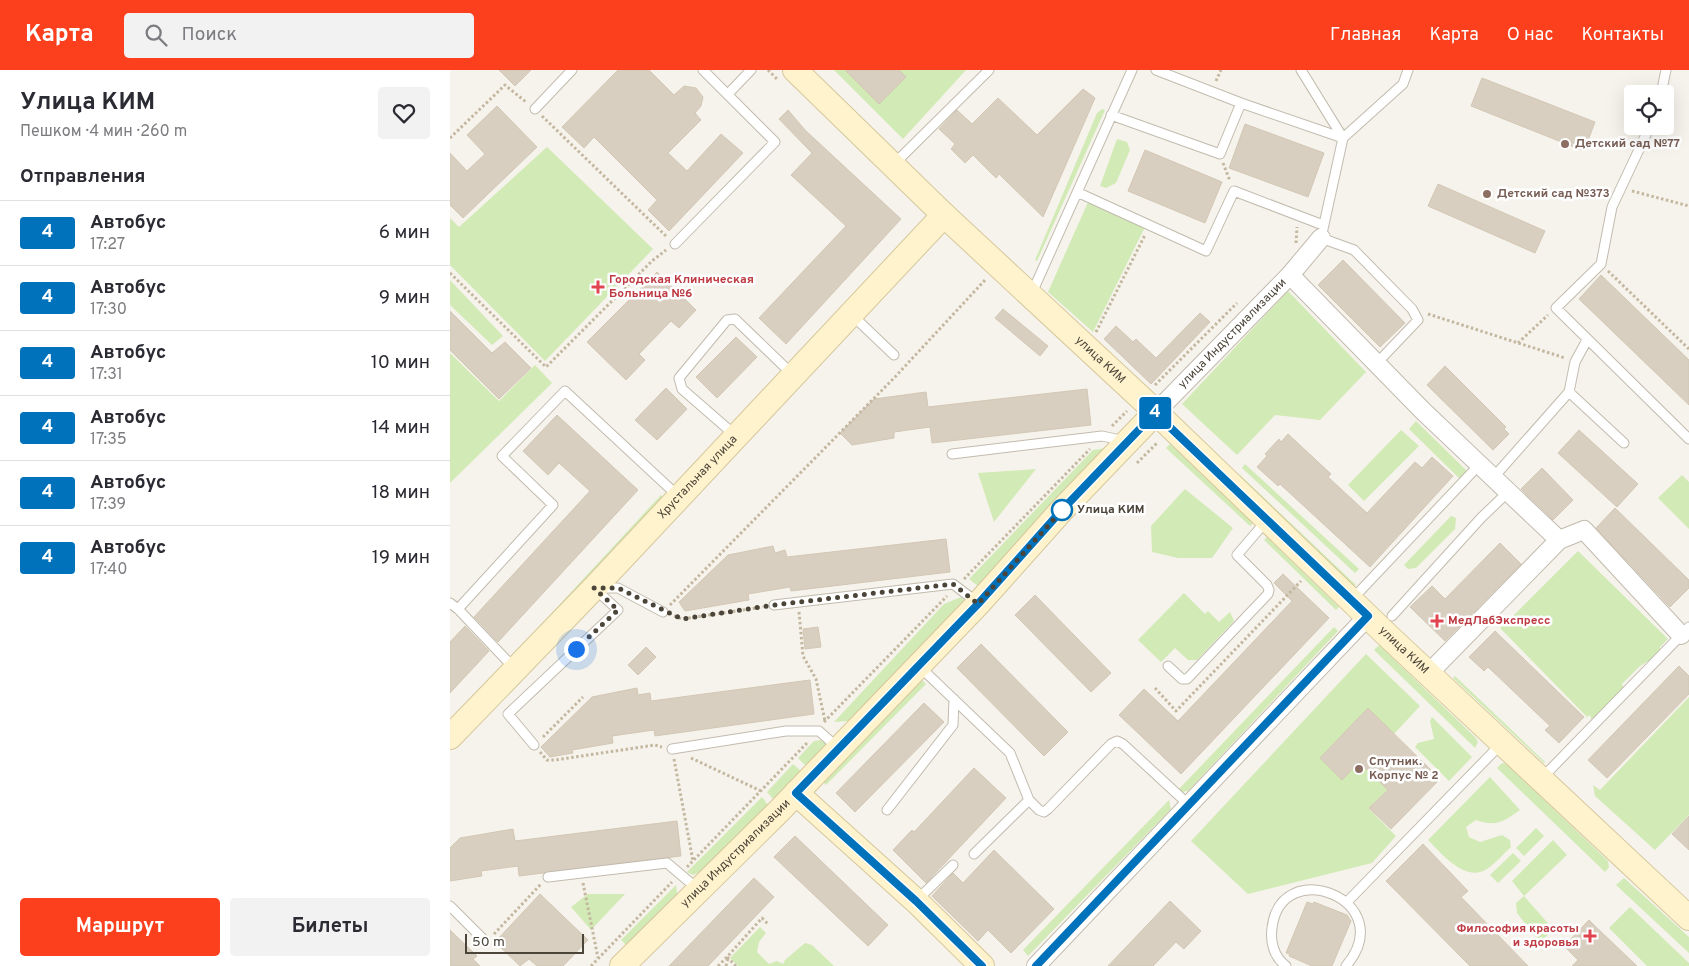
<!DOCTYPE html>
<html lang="ru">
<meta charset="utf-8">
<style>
:root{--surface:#fff;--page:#f2f2f3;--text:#2b2b33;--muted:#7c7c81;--line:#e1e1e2;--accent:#fc3f1d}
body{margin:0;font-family:Overpass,sans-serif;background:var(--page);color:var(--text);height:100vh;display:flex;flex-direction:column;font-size:19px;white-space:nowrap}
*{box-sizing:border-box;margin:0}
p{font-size:16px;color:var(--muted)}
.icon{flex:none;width:28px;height:28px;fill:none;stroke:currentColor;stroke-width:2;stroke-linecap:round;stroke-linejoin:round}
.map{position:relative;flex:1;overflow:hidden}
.side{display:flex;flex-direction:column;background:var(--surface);width:450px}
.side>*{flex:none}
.badge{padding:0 10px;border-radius:4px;font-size:18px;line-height:32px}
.tools{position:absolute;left:1174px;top:15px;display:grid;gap:10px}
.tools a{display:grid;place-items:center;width:50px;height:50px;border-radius:5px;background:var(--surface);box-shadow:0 5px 20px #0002;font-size:25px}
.scale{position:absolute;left:15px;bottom:12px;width:119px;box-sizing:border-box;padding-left:5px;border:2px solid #4b4439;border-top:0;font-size:14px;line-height:18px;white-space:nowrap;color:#4b4439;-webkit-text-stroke:4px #fff;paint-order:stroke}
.you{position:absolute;width:25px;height:25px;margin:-12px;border:4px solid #fff;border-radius:50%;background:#1a73e8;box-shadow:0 0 0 8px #1a73e833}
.map>.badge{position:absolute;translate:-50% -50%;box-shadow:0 0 0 2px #fff}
h2{padding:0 20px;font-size:19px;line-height:45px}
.round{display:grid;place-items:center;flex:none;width:52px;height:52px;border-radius:5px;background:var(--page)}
.head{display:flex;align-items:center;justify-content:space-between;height:85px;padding:0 20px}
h1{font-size:24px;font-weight:700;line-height:38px}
.cta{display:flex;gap:10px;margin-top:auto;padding:10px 20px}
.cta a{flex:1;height:58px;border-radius:5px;background:var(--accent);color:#fff;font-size:20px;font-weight:700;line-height:58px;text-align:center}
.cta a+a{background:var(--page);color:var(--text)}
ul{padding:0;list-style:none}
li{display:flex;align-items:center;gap:15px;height:65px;padding:0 20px;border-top:1px solid var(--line)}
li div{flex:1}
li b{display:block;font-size:19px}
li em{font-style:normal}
li .badge{min-width:55px;font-weight:700;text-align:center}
header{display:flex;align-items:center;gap:30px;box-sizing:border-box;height:70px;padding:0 25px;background:var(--accent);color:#fff}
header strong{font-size:24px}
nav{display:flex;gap:28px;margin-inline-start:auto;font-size:18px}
.search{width:350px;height:45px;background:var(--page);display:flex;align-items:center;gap:12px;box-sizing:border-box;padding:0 18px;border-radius:5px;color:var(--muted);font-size:19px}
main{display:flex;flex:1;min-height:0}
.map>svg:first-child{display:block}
</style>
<header>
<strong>Карта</strong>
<div class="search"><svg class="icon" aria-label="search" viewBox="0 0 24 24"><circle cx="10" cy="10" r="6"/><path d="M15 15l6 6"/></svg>Поиск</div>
<nav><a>Главная</a><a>Карта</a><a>О нас</a><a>Контакты</a></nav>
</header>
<main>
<section class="side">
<div class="head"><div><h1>Улица КИМ</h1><p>Пешком · 4 мин · 260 m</p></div><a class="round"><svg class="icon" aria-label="heart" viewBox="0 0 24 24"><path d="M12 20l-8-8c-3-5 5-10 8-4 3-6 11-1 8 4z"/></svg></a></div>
<h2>Отправления</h2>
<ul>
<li><span class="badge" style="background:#0072bc;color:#fff">4</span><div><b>Автобус</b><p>17:27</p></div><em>6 мин</em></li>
<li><span class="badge" style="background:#0072bc;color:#fff">4</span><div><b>Автобус</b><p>17:30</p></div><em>9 мин</em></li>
<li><span class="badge" style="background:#0072bc;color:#fff">4</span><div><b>Автобус</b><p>17:31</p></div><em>10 мин</em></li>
<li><span class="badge" style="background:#0072bc;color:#fff">4</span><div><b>Автобус</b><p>17:35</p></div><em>14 мин</em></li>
<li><span class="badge" style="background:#0072bc;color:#fff">4</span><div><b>Автобус</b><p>17:39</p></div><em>18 мин</em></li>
<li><span class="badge" style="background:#0072bc;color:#fff">4</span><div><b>Автобус</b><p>17:40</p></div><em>19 мин</em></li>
</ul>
<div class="cta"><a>Маршрут</a><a>Билеты</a></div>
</section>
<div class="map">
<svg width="1239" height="896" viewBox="0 0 1239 896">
<rect width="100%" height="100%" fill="#f6f3ec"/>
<!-- green -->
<path fill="#d2eab5" d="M384,0H516L453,69Z
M652,39L655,40L587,191L585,190L647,43Z
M667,69L677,72L680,80L666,113L656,118L650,116Z
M97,77L203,179L95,291L0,195V148L9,157Z
M639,130L695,157L643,262L598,222Z
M0,210L53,266L42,275L0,235Z
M838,221L916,302L870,350L825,345L787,385L732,334Z
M0,283L49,331L85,295L102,313L0,413Z
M966,351L1018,402L1011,410L959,359Z
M951,360L969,376L914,431L898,415Z
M720,374L804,452L800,456L716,378Z
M656,378L529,517L519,509L643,380Z
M795,394L909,499L905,503L792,398Z
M586,399L544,452L528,403Z
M790,405L906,515L902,519L786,408Z
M1232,405L1239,412V459L1208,428Z
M735,419L783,458L762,488H728L702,482L701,456Z
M211,425L213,427L64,588L62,586Z
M1001,446L1006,448L1005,459L966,498L958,499L954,495Z
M817,467L889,537L886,540L814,470Z
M1128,481L1218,569L1210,577V584L1190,596L1172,614L1174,619L1142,652L1140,645L1137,647L1050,558L1057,552L1056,548L1062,547Z
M734,523L755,544L758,541L769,552L780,542L784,551L747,590H738L725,578L711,592L688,570Z
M511,527L515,531L513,534L398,651L384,652L494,534Z
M884,557L888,561L738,721L732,722L728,720Z
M929,575L1026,668L1028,672L1025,678L924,580Z
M916,584L970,636L944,664L917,639L870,688L892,709L909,692L938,719L919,739L946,766L922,793L798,824L741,771Z
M1005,606L1095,692L1094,693L1003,608Z
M472,610L476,614L376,715L372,711Z
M1239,627V745L1205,780L1145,726L1143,715L1150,720Z
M982,647L1022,687L999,711L965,677L968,673L984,669L980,651Z
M371,670L377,674L356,696L348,688L364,671Z
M1052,693L1056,694L1158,791L1159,797L1155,802L1047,698Z
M343,694L351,701L324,730L317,722Z
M1040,707L1070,740C1053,752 1046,757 1026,750L1016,757L1019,767L1030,772L1052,765L1060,770L1061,777C1053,784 1046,793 1037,799C1015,813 991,783 978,770Z
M312,727L318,735L258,798L243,805L237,802Z
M719,730L721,739L578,886L573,880Z
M1086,758L1094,766L1074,786L1066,778Z
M1103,770L1117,785L1074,826L1103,859L1090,873L1067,843L1066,833L1074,826L1062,811Z
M1063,783L1071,791L1048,813L1040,805Z
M1174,808L1239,867V883L1166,815Z
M226,815L228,829L179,878L171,870Z
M138,824H175L141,860L121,837Z
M1180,837L1239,893V896H1197L1159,858Z
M310,857L316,863L309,872L307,882L319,894L327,891L333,894L335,890L355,873L362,875L384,896H288L280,888Z"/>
<!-- building -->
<path fill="#d8cfc1" stroke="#d3c7b4" d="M49,0H81L65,16Z
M168,0H199L224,25L234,16L246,18L253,27L251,36L245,43L251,50L218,83L237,101L271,64L293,83L219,161L198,140L207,130L144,67L134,78L112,57Z
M395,0H449L456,7L429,34Z
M1032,8L1145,52L1134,81L1021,36Z
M633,19L645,28L593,147L549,104L546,108L523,85L515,93L501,79L505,74L489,59L507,40L522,54L548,28L587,65Z
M47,36L87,77L13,148L0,135V83L17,101L35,84L17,65Z
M338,40L355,60L451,149L336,274L309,248L396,156L341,105L362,83L329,49Z
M795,54L874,83L858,127L779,98Z
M695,80L772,112L755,153L678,121Z
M988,114L1095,161L1085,183L978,136Z
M893,190L955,253L930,277L868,215Z
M207,202L246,240L229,258L221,251L189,284L195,290L176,310L137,272Z
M1151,205L1239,290V335L1129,229Z
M553,239L598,276L590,286L545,248Z
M0,241L42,283L55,272L81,298L49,329L0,280Z
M750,243L760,252L701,314L654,269L666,256L683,272L686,269L706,288Z
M286,267L307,287L267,328L246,307Z
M995,296L1056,357L1054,359L1059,364L1043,380L977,315Z
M216,318L237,339L207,370L185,350Z
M637,319L641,355L482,373L480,357L444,362V368L402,375L390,363L424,329L476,322L478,337Z
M107,345L188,420L48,572L24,547L140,421L109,393L98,405L73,381Z
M1129,360L1188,414L1167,437L1108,383Z
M838,364L881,404L878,407L917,443L965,392L972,398L982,387L1003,406L920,497L830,414L828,416L807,397L817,386L815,384L829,369L831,372Z
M1092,398L1123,430L1103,450L1071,419Z
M1165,438L1239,510V518L1220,537L1146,458Z
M496,469L500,502L341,521L340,517L298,524L299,530L235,541L229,532L278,485L323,476L325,483L335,480L337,487Z
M1050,473L1071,494L995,571L960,537L982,516L995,529Z
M833,504L879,548L731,704L669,645L694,619L728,651L842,531L824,513Z
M585,525L661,603L641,622L565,545Z
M15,556L39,581L0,623V572Z
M368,557L371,577L355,579L353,559Z
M1045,561L1134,647L1109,673L1095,660L1100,656L1038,597L1034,601L1019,587Z
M531,574L618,662L594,686L507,598Z
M196,577L206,587L188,605L178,595Z
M1229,596L1239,606V624L1157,708L1138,690Z
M360,610L364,644L205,666L204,660L162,666L163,673L122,680L123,683L100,687L91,677L142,627L187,618L188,625L200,623L201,631Z
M474,633L494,652L405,742L386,723Z
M918,638L990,709L941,759L919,738L938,720L909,692L892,710L870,688Z
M524,698L556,728L476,813L443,780L462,760L464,762Z
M1239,746V780L1222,764Z
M227,751L231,786L69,806L68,796L31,801L32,806L0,811V778L10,768L63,759L65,771Z
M345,766L438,855L418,876L324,787Z
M973,774L1018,821L1011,827L1078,896H1020L936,811Z
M544,780L604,839L561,883L538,860L528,871L482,826L503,803L513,813Z
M304,808L324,827L258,896H219Z
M90,824L138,870L113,896H87L79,889L70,896L45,872Z
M720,831L751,861L734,879L726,872L703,896H658Z
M857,832L863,834L864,832L897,845L901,851L882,896H862L839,886L840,884L836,883Z
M1139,850L1145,856L1187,896H1122L1128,890L1114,876Z
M0,860L27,886L23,889L30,896H0Z"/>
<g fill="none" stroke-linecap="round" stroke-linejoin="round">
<!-- lane casing -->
<g stroke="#c2bbae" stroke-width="11">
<path id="lane" d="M706,0L791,33
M851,0L893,68
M279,23L301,0
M1211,24L1216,0
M85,39L122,0
M661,45L770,84L791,33L893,68
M1200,56L1162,137L1151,194L1106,238L1239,369
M443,95L539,0
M629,123L756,181L784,121L873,155
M225,174L325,72L253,0
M581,225L682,0
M401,244L444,285
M926,294L968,250L962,239L904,180L871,168L893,68L953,14L958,0
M1119,322L1174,373
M286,366L232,319L229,308L277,250L285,249L342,304
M502,384L652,366L675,371
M1043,408L1119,322L1125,292L1137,270
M149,518H168L213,542
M910,521L1029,395
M0,533L8,539L103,435L52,386L115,321L228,426
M324,535L503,514L528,533
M8,539L65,599
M942,546L1031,448L1058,422
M469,596L560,683L579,730L524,784
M718,596L732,609H737L818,524L819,520L817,515L787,485L817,450
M84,675L58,644L168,540L144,518
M222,679L336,661H369L388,678
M1092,708L1239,557
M579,730L589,740L594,742L598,739L661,674L667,671L673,674L738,734
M437,740L503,655L504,629
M98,807L217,793L249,820
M467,830L503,795
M897,832L1051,674
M0,836L33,869
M836,896C824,887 820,872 822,858C831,783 951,831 896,896"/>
</g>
<!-- street casing -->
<g stroke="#c2bbae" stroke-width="20">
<g id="street">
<path d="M840,205L973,341L1109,470"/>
<path id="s1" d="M705,343L840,205L871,168"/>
<path d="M978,604L1109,470L1134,460L1231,565"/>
<path d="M586,896L918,546"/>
</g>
</g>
<!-- secondary casing -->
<g stroke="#d6c79b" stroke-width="26">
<g id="secondary">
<path id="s2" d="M345,0L494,145L692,329L936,564L1239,848"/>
<path id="s3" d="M0,667L144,518L494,145"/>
<path d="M346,723L466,831L532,896"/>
<path id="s4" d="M172,896L330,740L528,534L611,441L705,343"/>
</g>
</g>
<!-- path -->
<path stroke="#c4b79f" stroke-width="3" stroke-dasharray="2.5 2.5" stroke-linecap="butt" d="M318,0L328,10
M766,11L771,0
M92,46L217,167
M0,68L55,15L76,32
M773,93L780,111
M1182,121L1239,136
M846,173L847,157
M1158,201L1239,279
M0,203L96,297L202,191L216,180
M978,244L1115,288
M646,262L695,165
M1068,273L1098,245
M705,315L787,233
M662,356L677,341
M687,393L707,373
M514,509L640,379
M220,535L445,307L536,209
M349,542L353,586L366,609L375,651
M224,546L232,549L313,537
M705,618L726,641L851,511
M374,652L497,526
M93,667L133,627
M90,682L97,690H105L205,675L212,677
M241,688L311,721
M224,689L243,791
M237,797L358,672
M133,813L148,888
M44,864L91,814
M141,896L222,812
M268,896L277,887
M276,896L278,888
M286,896L277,887L312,848L319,855"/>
<!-- lane -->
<use href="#lane" stroke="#fff" stroke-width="9"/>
<!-- street -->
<use href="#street" stroke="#fff" stroke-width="18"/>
<!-- secondary -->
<use href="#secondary" stroke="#fff3cd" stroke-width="24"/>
</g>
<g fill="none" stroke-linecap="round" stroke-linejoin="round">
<!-- line casing -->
<g stroke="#fff" stroke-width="11">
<path id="line" d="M532,896L466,831L346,723L528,534L611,441L705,343L918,546L586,896"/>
</g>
<!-- line -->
<use href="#line" stroke="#0072bc" stroke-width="8"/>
<!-- walk -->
<path stroke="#4b4439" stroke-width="5" stroke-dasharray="0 9" d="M126,579L168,540L144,518H168L232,549L324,535L503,514L528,534L612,440"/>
</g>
<!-- markers -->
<g fill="#8d6e63" stroke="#fff" stroke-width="2">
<circle cx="1115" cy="74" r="5"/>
<circle cx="1037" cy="124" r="5"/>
<circle cx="909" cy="699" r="5"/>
</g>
<g fill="#e0444e" stroke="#fff" stroke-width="2">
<path d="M145.5 209.5h5v5h5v5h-5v5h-5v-5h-5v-5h5z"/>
<path d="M984.5 543.5h5v5h5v5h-5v5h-5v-5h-5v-5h5z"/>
<path d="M1137.5 858.5h5v5h5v5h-5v5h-5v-5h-5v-5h5z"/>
</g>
<circle fill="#fff" stroke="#0072bc" stroke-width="2.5" cx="612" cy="440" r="10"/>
<g text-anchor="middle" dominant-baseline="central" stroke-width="5" stroke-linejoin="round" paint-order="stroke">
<!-- education labels -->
<g font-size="12" font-weight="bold" fill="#785e54" stroke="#fff" text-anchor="start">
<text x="1125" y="74">Детский сад №77</text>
<text x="1047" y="124">Детский сад №373</text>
<text x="919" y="692">Спутник.<tspan x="919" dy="14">Корпус № 2</tspan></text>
</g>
<!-- health labels -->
<g font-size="12" font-weight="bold" fill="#be3a42" stroke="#fff" text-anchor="start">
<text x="159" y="210">Городская Клиническая<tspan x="159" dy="14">Больница №6</tspan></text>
<text x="998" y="551">МедЛабЭкспресс</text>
<text x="1129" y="859" text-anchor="end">Философия красоты<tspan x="1129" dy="14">и здоровья</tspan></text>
</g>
<!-- street labels -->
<g font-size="12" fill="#4b4439" stroke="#fff">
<text stroke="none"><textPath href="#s1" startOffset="111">улица Индустриализации</textPath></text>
<text stroke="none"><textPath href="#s2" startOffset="421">улица КИМ</textPath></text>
<text stroke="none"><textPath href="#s3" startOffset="359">Хрустальная улица</textPath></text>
<text stroke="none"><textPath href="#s2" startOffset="841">улица КИМ</textPath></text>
<text stroke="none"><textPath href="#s4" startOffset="160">улица Индустриализации</textPath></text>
</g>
<!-- stop labels -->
<g font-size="12" font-weight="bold" fill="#4b4439" stroke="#fff" text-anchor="start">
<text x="627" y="440">Улица КИМ</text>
</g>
</g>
</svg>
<div class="tools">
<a><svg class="icon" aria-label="locate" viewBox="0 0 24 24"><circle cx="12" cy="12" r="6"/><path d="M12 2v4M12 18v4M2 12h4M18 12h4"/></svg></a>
</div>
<div class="scale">50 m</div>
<div class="you" style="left:126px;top:579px"></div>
<b class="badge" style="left:705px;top:343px;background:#0072bc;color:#fff">4</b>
</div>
</main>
